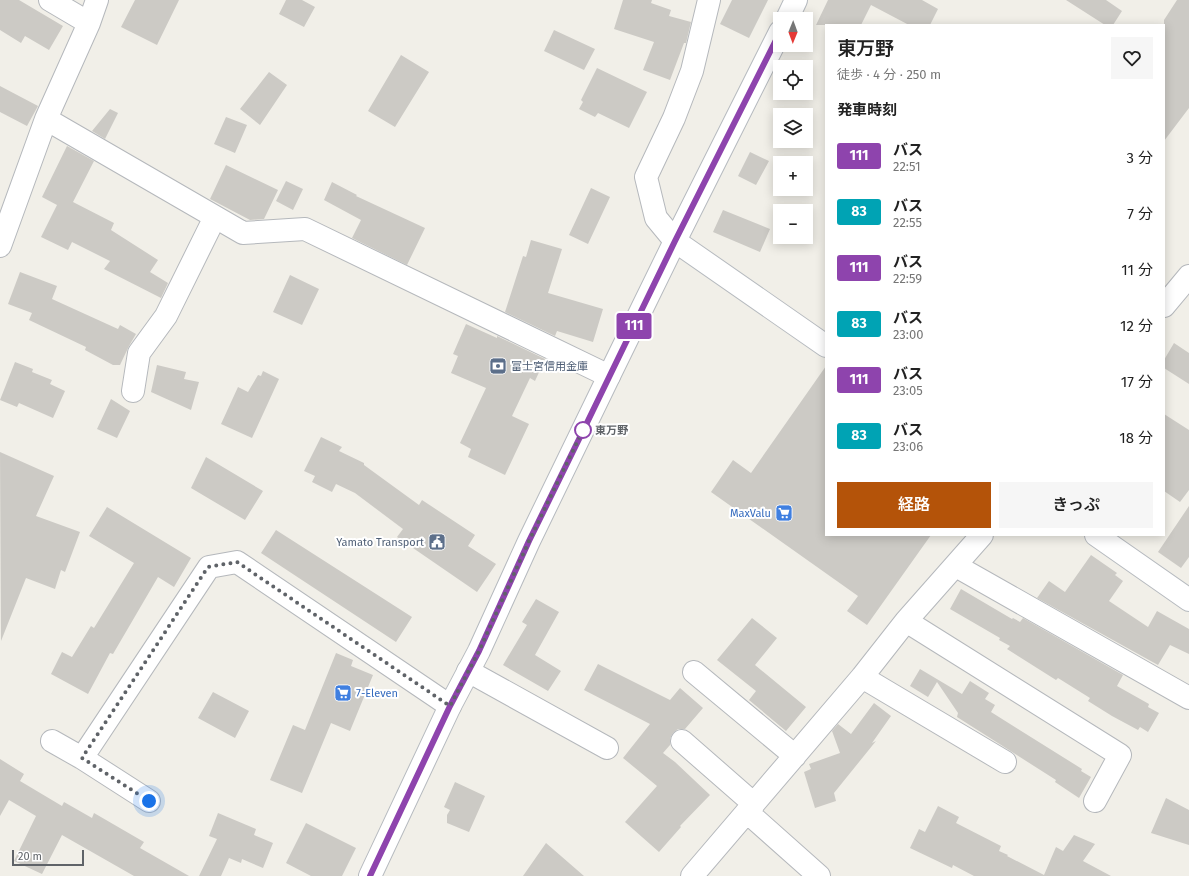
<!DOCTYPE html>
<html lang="ja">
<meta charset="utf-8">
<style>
:root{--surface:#fff;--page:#f6f6f6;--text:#222;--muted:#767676;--accent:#b45309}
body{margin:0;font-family:"Fira Sans","Noto Sans JP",sans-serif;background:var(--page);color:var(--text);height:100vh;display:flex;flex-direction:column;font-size:15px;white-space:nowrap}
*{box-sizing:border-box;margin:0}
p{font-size:13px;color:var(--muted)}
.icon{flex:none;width:22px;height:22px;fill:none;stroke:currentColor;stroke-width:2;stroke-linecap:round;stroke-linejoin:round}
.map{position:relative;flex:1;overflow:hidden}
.panel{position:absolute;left:825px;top:24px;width:340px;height:512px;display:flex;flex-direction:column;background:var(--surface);border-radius:0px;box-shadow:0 2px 10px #0003}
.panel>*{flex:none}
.badge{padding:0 8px;border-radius:3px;font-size:14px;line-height:26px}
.needle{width:26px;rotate:181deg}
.controls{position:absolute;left:773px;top:12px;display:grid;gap:8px}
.controls a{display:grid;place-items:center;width:40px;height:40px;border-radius:0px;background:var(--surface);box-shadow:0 2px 10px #0003;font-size:20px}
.scale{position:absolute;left:12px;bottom:10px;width:72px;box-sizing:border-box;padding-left:4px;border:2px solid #5f6368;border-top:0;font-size:11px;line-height:14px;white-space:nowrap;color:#5f6368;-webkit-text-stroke:3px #fff;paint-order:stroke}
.you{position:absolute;width:20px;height:20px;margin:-10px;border:3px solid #fff;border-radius:50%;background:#1a73e8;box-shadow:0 0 0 6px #1a73e833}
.map>.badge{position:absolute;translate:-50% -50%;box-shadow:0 0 0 2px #fff}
h2{padding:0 12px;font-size:15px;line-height:36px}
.round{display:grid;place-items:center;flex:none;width:42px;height:42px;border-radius:0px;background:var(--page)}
.summary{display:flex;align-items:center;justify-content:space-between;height:68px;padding:0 12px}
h1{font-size:19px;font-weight:600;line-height:30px}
.cta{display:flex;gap:8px;margin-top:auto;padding:8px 12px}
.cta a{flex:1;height:46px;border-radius:0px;background:var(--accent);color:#fff;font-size:16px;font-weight:600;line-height:46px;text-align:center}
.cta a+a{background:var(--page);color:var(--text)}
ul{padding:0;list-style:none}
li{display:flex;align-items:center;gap:12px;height:56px;padding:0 12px}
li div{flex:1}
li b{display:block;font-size:15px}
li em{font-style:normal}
li .badge{min-width:44px;font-weight:700;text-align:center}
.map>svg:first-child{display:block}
</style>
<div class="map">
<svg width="1189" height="876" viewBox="0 0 1189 876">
<rect width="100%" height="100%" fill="#f1efe8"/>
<!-- building -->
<path fill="#cccac5" d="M0,0H19L63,26L49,50L25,36L21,43L0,30Z
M135,0H179L157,45L121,27Z
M286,0H302L315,7L304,27L279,14Z
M623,0H652L651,3L671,10L669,16L691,22L686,43H684L670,80L643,70L654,42L614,29Z
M732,0H768L749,38L720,24Z
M828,0H922L938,9L930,25H909L871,5L861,25H816Z
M1066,0H1106L1122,11L1113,25H1105Z
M1177,0H1189V108L1164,141V20Z
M554,30L595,49L584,70L544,51Z
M401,55L429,72L395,127L368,111Z
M597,68L647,92L629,128L598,113L595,117L579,109L583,102L581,100Z
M269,72L287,85L260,125L240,109Z
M0,86L38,106L27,126L0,112Z
M110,109L118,113L105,139L92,131Z
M226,117L247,125L235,153L214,144Z
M67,146L94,161L73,202L114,223L111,230L158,260L150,272L168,283L161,298L104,269L110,261L72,242L68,250L41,237L57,205L42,197Z
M750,152L769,161L756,185L738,176Z
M226,165L278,190L264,219L250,220L210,199Z
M286,181L303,189L293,210L276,201Z
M332,182L357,195L356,196L425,228L407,265L352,238L361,220L324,200Z
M591,188L610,197L588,244L569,235Z
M723,210L770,229L760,252L713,232Z
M531,240L562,249L548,293L603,309L593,342L557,331L555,336L505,312L523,256L526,257Z
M20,272L57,286L52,299L118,329L120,325L136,334L129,346L120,365H113L85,350L86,347L29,320L32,313L8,304Z
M290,275L319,289L302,325L273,312Z
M466,324L497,338V336L545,359L535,381L530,378L512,416L529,424L505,475L468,457L471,449L460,443L486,388L451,373L458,356L453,354Z
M1174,343L1189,353V384L1164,368V360Z
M15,362L33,369L32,372L52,380L50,384L65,391L53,418L19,403L17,407L0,400Z
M157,365L186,372L184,379L199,382L191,410L151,392Z
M826,366V535H931L867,625L847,611L858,596L711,492L733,460L751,473Z
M263,371L279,379L252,438L221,424L238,387L248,392L258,375L261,376Z
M111,399L130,411L117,438L97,429Z
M1164,414L1189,430V490L1180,502L1164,491Z
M321,437L342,447L339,451L364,463V465L419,505L422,500L475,535L468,546L496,564L477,592L397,537L403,529L355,493L336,484L332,492L312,482L315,476L304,471Z
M0,452L54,476L36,516L80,532L65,572L61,570L55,589L26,578L1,641Z
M206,457L263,491L245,520L191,488Z
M1189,506V557L1181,568L1158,552Z
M107,507L191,558L174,587L158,577L113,654L110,653L88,694L51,674L62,652L72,657L91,626L94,628L134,563L89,536Z
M276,530L412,617L396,642L261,553Z
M1091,555L1117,573L1115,575L1123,581L1109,601L1148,627L1157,611L1189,629V654L1170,645L1158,665L1037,598L1049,581L1065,592Z
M961,589L1012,619L1013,618L1020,622L1023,618L1123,675L1117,686L1149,704L1148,707L1159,713L1148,732L1140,727L1138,730L1112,716L1088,701L1090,698L1058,678L1056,680L1007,649L1010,646L999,640L1000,638L950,609Z
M536,599L559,612L535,655L561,671L548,691L503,665L527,625L522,622Z
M752,618L777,638L755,665L806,707L786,731L749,700L756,691L717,660Z
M336,653L353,660L351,666L373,675L350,731L331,723L302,793L270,780L293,725L305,730Z
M598,664L670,700L680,688L703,708L685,729H678L673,733L670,738V745L663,753L675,762L710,795L680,826L681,827L659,852L625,822L657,786L623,758L650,724L584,690Z
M920,669L962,694L970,681L989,693L985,699L995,705L991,712L1082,769L1081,771L1091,777L1079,798L1055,782L1056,780L957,717L958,713L937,682L928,697L910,686Z
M213,692L249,711L235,738L198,718Z
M874,703L891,716L872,743L876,741L834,793L836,801L815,808L804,772L811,769L809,764L840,753L832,731L838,724L851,734Z
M0,759L24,774L20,781L62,806L64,802L92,818L94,813L144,842L140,848L189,876H134L62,835L42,874L14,861L36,816L9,800L0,816Z
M455,782L485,796L469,832L447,823V815L450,810L444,807Z
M1166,798L1189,810V845L1151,833Z
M938,806L959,817L956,823L1001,846L999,851L1008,855L1007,856L1044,875L1056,847L1063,851L1074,835L1095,844L1083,861L1111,876H974L953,865L952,868L910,848L919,829L925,832Z
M218,813L256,829L254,835L273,843L263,868L242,859L241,863L229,858L221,876H199L217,839L209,836Z
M306,823L356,848L342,876H311L286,863Z
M546,843L584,876H523Z"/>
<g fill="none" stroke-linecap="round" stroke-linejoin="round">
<!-- street casing -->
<g stroke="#b5b8bc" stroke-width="24">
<path id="street" d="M50,0L89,23
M46,119L243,233L305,229L609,376
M675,241L656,218L646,177L674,118L692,71L709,0
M0,246L46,119L89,23L97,0
M1164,306L1189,276
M133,391L139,353L166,316L215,217
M956,566L1189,698
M906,621L1120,755L1095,801
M468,671L607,748
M694,672L795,756
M862,677L1005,762
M52,741L82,758L149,801
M682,741L754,804
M82,758L209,567L237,562L450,706
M747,812L819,876
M692,876L862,677L906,621L982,535"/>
</g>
<!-- secondary casing -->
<g stroke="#b6babf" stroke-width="24">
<path id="secondary" d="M787,19L796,0
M675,241L826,346
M1096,535L1189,600
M370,876L450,706L479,651L529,541L609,376L675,241L780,32"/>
</g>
<!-- street -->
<use href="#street" stroke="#fff" stroke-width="22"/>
<!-- secondary -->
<use href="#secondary" stroke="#fff" stroke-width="22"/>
</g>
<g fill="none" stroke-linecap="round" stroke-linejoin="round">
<!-- line casing -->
<g stroke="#fff" stroke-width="9">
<path id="line" d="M370,876L450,706L479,651L529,541L583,431L675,241L780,32"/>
</g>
<!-- line -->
<use href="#line" stroke="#8e44ad" stroke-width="6"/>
<!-- walk -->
<path stroke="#5f6368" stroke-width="4" stroke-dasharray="0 7.2" d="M149,801L82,758L208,567L237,562L450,706L479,651L529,541L583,430"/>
</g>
<!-- icons -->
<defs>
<g id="bank-square" transform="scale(0.9)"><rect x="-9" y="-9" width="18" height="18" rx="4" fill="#5c6f8a" stroke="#fff"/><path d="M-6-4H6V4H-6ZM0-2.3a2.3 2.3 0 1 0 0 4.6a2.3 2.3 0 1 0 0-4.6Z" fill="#fff"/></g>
<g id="supermarket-square" transform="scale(0.9)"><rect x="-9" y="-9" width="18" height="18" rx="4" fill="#3f7fe0" stroke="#fff"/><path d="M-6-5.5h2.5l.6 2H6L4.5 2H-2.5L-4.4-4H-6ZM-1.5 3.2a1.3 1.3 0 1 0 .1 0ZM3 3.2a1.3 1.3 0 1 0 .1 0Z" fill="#fff"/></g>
<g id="civic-square" transform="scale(0.9)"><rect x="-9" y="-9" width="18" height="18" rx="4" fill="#5c6f8a" stroke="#fff"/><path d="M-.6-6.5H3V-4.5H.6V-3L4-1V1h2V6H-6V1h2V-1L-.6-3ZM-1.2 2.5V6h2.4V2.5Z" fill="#fff"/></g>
</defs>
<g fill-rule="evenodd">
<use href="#bank-square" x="498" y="366"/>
<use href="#supermarket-square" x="784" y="513"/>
<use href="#civic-square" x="437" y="542"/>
<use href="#supermarket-square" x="343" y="693"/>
</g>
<!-- markers -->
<circle fill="#fff" stroke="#8e44ad" stroke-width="2" cx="583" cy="430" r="8"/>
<g text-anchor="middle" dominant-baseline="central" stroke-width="4" stroke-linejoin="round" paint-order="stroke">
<!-- service labels -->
<g font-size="11" fill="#4e5e75" stroke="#fff" text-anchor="start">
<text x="511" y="366">富士宮信用金庫</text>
<text x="424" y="542" text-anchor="end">Yamato Transport</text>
</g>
<!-- stop labels -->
<g font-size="11" font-weight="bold" fill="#5f6368" stroke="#fff" text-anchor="start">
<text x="595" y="430">東万野</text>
</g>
<!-- shop labels -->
<g font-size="11" fill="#366cbe" stroke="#fff" text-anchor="end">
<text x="771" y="513">MaxValu</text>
<text x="356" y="693" text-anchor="start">7-Eleven</text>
</g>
</g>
</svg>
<div class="controls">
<a><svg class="needle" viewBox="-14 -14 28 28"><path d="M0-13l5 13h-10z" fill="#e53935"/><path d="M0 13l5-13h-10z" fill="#767676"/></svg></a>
<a><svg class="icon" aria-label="locate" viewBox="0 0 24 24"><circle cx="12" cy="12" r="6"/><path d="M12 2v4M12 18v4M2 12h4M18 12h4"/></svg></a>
<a><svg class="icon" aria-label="layers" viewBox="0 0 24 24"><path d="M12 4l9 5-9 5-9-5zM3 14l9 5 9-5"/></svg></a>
<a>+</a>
<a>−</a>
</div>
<div class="scale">20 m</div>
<div class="you" style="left:149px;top:801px"></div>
<b class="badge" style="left:634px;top:326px;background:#8e44ad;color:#fff">111</b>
<section class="panel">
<div class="summary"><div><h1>東万野</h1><p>徒歩 · 4 分 · 250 m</p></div><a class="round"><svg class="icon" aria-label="heart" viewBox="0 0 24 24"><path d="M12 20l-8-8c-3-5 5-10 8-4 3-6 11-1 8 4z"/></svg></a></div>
<h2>発車時刻</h2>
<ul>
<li><span class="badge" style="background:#8e44ad;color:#fff">111</span><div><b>バス</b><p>22:51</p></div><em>3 分</em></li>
<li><span class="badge" style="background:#00a3b4;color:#fff">83</span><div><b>バス</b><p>22:55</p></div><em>7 分</em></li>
<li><span class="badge" style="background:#8e44ad;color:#fff">111</span><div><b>バス</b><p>22:59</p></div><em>11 分</em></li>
<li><span class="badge" style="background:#00a3b4;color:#fff">83</span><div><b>バス</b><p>23:00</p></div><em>12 分</em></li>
<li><span class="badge" style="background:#8e44ad;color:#fff">111</span><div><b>バス</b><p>23:05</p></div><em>17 分</em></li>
<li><span class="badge" style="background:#00a3b4;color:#fff">83</span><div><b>バス</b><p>23:06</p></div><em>18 分</em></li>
</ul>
<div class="cta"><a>経路</a><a>きっぷ</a></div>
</section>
</div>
